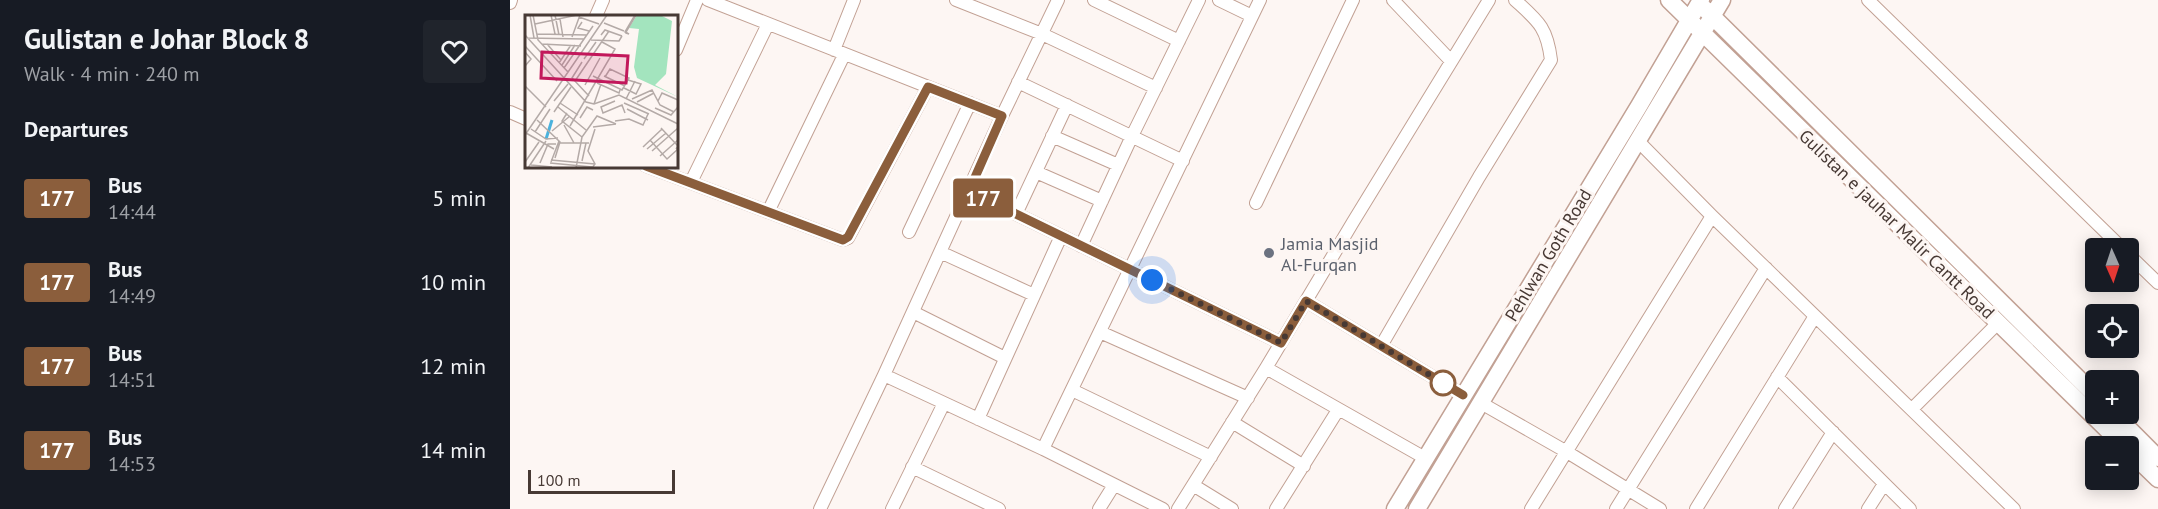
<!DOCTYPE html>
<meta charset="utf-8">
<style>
:root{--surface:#171b24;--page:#20242c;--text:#f1f3f6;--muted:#9ea1a6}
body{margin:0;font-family:"PT Sans",sans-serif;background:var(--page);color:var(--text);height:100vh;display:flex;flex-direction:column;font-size:22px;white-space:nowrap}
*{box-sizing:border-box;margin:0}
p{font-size:20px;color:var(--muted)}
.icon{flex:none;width:33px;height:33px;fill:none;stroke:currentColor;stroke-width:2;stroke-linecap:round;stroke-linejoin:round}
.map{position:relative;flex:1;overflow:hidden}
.details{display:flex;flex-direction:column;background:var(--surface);width:510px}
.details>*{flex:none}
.badge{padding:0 12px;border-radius:4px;font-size:21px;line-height:39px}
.needle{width:39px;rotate:177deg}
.tools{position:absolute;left:1575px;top:238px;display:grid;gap:12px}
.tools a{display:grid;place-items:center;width:54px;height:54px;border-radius:6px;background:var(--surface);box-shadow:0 3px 15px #0003;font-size:30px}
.scale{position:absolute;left:18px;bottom:15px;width:147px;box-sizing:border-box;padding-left:6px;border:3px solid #473934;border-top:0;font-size:16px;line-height:21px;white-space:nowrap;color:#473934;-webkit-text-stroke:4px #fdf6f3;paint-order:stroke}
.you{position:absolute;width:30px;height:30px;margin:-15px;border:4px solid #fff;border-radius:50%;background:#1a73e8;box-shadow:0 0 0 9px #1a73e833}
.map>.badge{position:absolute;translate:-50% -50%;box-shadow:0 0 0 3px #fff}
h2{padding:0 24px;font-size:22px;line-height:54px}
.round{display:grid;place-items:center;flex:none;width:63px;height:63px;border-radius:6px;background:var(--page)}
.summary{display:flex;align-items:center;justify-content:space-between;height:102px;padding:0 24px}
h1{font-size:28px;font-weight:600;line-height:45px}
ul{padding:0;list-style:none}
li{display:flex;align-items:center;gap:18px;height:84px;padding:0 24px}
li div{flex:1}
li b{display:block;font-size:22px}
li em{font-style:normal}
li .badge{min-width:66px;font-weight:700;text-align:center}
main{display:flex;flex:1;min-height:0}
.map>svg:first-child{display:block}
</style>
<main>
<section class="details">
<div class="summary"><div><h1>Gulistan e Johar Block 8</h1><p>Walk · 4 min · 240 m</p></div><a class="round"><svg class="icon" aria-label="heart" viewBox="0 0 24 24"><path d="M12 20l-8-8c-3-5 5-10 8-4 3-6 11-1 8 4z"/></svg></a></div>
<h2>Departures</h2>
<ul>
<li><span class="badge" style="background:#8b5e3c;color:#fff">177</span><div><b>Bus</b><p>14:44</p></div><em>5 min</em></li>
<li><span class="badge" style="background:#8b5e3c;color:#fff">177</span><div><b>Bus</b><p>14:49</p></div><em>10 min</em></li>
<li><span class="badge" style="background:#8b5e3c;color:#fff">177</span><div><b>Bus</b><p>14:51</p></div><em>12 min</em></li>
<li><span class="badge" style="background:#8b5e3c;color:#fff">177</span><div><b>Bus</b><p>14:53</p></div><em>14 min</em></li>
</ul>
</section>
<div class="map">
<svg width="1648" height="509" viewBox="0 0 1648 509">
<rect width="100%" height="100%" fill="#fdf6f3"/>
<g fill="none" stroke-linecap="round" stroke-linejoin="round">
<!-- minor casing -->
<g stroke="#c2a194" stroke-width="14">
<path id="minor" d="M198,0L492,116
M446,0L532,34L646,88
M584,0L669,41
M709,0L742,16
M883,0L941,61
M1358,0L1613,249
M0,3L1,0
M86,16L93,0
M166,50L187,0
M324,50L344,0
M508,82L673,161
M0,112L16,119
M542,136L608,165
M1127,140L1202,216L1504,509
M136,166L333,240L338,238L418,87
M526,172L592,201
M181,182L258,24
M459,191L771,343
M746,203L843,0
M258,212L334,55
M506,214L557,105
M399,232L460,103
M571,246L622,136L689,0
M430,252L524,295
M1618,254L1648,283
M796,301L953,395
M403,312L495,358
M590,332L738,398
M871,346L969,177L1041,60C1037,27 1028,21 1005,0
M756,368L915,458
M374,375L533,449L653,509
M1267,377L1400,509
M562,390L701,457
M971,403L1057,452L1150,509
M1402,409L1488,323
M468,419L551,236
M722,422L794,466
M533,449L750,0
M402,467L489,509
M683,485L722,509
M310,509L374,375L492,116L548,0
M382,509L434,403
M589,509L604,485
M668,509L756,368L843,222L979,0
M766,509L828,410
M1021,509L1202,216
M1106,509L1256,268
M1186,509L1305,316
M1275,509L1323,432
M1358,509L1374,484"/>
</g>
<!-- secondary casing -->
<g stroke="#c2a194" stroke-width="19">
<path id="secondary" d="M1159,0L1615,447
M1195,9L1586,396
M1604,414L1648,458
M1618,450L1648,479
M885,509L1129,106L1191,0
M907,509L1212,0"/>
</g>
<!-- minor -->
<use href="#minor" stroke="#fff" stroke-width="12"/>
<!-- secondary -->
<use href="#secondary" stroke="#fff" stroke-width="16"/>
</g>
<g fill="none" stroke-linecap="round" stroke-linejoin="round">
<!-- line casing -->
<g stroke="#fff" stroke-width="14">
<path id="line" d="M136,166L333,240L338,237L418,87L492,116L459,191L771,343L796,301L953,395"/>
</g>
<!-- line -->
<use href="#line" stroke="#8b5e3c" stroke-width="9"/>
<!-- walk -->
<path stroke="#473934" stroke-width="6" stroke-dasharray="0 10.8" d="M642,280L771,343L796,301L933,383"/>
</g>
<!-- markers -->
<circle fill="#6b7280" stroke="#fdf6f3" stroke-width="2" cx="759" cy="253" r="6"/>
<circle fill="#fff" stroke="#8b5e3c" stroke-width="3" cx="933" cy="383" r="12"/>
<g text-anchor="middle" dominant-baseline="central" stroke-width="6" stroke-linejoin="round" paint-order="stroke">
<!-- street labels -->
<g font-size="18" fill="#473934" stroke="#fdf6f3">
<text transform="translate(1387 224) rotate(44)">Gulistan e jauhar Malir Cantt Road</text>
<text transform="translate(1038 255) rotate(-59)">Pehlwan Goth Road</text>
</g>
<!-- worship labels -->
<g font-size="18" fill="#5b616d" stroke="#fdf6f3" text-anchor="start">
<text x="771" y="243">Jamia Masjid<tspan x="771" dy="21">Al-Furqan</tspan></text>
</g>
</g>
<!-- overview -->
<g transform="translate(15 15)">
<rect width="153" height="153" fill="#fdf6f3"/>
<path d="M112,0H135L147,6L141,59L130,70L153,82L112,63L109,52L114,14L104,13Z" fill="#a3e4be"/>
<path fill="none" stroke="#4bb2dd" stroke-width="3" d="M21,124L27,105"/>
<path fill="none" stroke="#b4aaa7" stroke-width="1.5" d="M5,0L9,23M8,0L13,25L43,57M26,0L30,19M30,0L34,20M110,0L100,17L101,18L104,19L101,17L111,0M54,2L74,9M35,4L38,22M57,7L53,13L64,16M79,8L99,16M10,9L52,0M12,19L62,20M0,20L61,87L69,89L94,80L153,109M76,20L80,15L97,21M47,22L55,0M2,23L59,24M66,25L94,26L97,21M17,29L56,31M22,29L36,45M0,31L32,66M0,37L6,44L0,51M59,44L71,27M57,47L47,63L64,81M34,48L46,30M37,50L50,30M39,53L68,11M68,61L97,75L104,63L85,54L80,62M79,61L100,71M50,66L84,16M72,68L94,78L95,75M60,70L75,43M0,71L21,92M99,73L111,79L116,69L103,65M101,84L110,66M107,84L127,75L135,90L149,97M29,86L43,69M90,86L76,92L78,98L97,90L100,98M133,86L137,78L153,85M112,87L129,78M35,88L53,100M99,88L124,99M69,89L76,69M33,92L61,115M130,93L146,100L153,92M102,94L123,105M29,97L46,72M42,98L37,106L57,122M55,103L62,92L68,95M12,105L35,127L30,143M90,106L104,104L118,110L123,99M39,110L49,128M45,111L90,34L77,27M68,112L91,109M136,113L153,131L151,134M6,114L21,124L33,123M27,116L45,101M10,117L25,94M1,118L29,134M0,120L82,0M125,125L142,144L153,134M35,128H64M118,132L137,114M122,134L141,118M127,136L153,113M135,141L153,125M26,145L70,149M57,146L61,128M0,147L14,127M26,147L34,126M15,148L23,129H31M25,148L67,152M6,150L27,152M3,153L21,126M51,153L57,122L72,101L91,109M67,153L70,149L63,136L70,114"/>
<path fill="#c2185b" fill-opacity="0.15" stroke="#c2185b" stroke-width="3" d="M17,37L103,41L101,68L16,63Z"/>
<rect width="153" height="153" fill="none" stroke="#473934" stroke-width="3"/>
</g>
</svg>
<div class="tools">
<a><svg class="needle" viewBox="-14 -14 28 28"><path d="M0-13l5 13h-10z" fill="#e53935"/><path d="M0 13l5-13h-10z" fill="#9ea1a6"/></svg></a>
<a><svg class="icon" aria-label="locate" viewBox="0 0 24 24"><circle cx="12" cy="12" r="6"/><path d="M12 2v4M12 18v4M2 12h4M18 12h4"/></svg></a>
<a>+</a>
<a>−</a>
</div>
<div class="scale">100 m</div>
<div class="you" style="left:642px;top:280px"></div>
<b class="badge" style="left:473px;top:198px;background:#8b5e3c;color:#fff">177</b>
</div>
</main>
